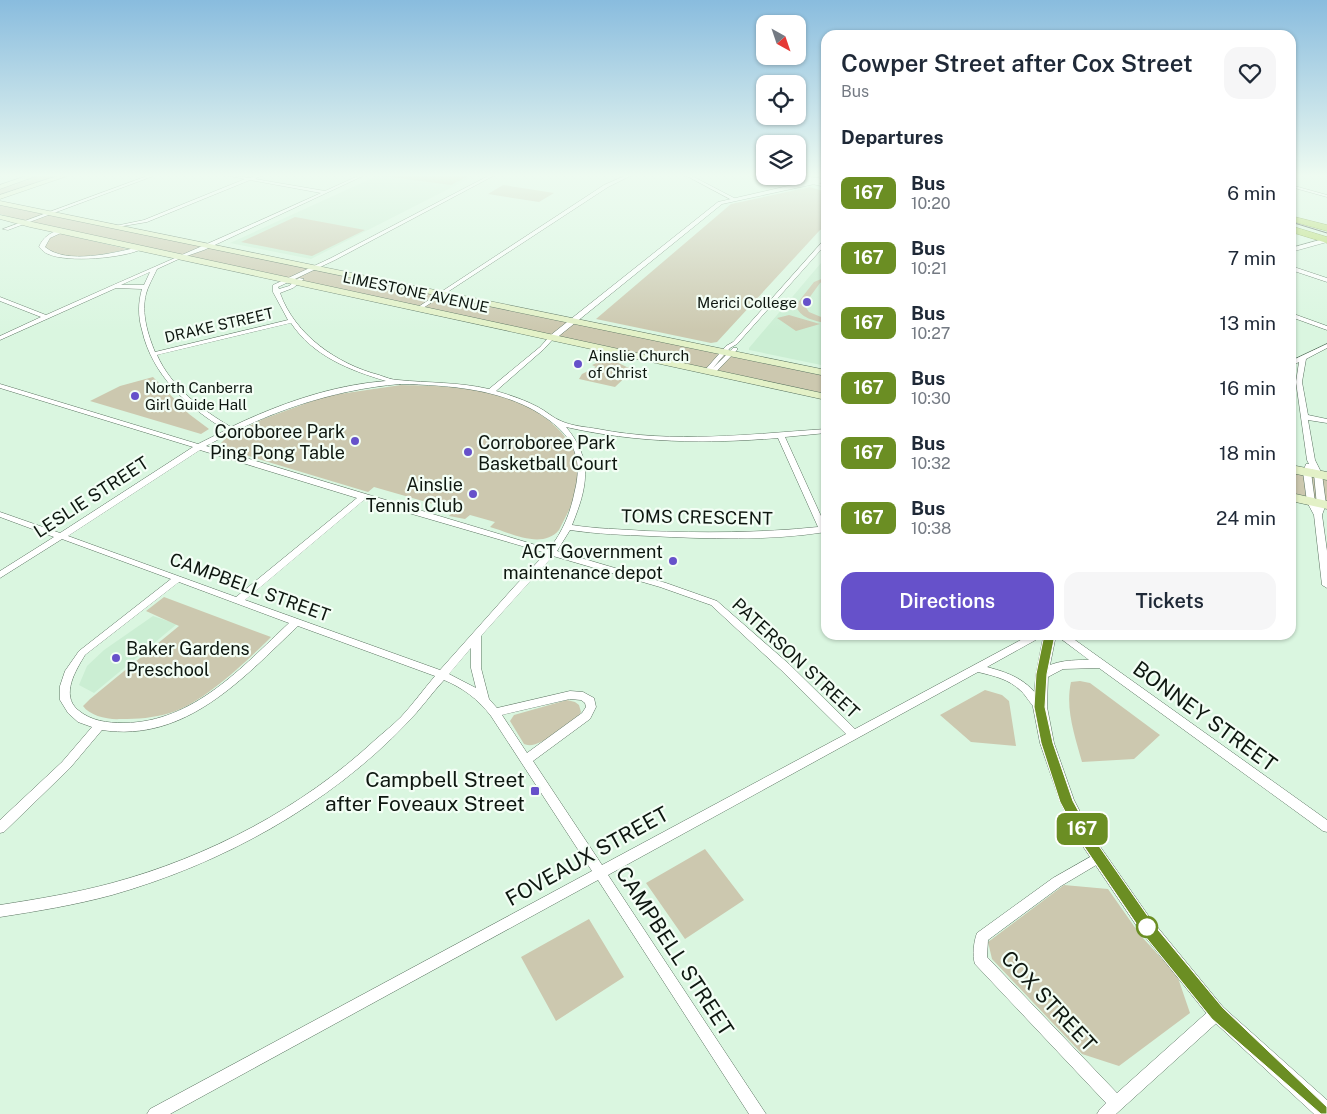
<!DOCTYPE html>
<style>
:root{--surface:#fff;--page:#f6f6f7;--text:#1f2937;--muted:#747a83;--accent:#6651ca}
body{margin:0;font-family:"Public Sans",sans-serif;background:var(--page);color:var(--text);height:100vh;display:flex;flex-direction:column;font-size:19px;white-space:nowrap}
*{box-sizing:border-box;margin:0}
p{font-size:16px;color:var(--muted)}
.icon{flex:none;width:28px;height:28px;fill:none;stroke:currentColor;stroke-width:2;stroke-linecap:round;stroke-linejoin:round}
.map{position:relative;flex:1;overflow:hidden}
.side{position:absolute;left:821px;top:30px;width:475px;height:610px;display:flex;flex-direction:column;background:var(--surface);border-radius:15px;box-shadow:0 1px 4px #0004}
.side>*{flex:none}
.badge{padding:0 10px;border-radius:8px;font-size:18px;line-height:32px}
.needle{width:32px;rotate:140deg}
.buttons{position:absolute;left:756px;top:15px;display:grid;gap:10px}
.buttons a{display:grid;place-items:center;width:50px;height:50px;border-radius:10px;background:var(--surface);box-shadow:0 1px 4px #0004;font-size:25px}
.map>.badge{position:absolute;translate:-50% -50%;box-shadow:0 0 0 2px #fff}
h2{padding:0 20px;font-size:19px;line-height:45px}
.round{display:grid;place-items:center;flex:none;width:52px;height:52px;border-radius:15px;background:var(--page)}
.head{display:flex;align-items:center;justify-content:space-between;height:85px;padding:0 20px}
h1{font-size:24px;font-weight:600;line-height:38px}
.action{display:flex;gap:10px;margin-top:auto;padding:10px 20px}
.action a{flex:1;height:58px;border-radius:15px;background:var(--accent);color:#fff;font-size:20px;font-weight:600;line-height:58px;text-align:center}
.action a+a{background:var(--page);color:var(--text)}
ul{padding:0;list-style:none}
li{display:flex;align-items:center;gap:15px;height:65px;padding:0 20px}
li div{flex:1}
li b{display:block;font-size:19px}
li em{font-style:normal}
li .badge{min-width:55px;font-weight:700;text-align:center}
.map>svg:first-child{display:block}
</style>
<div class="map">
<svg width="1327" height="1114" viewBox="0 0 1327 1114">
<rect width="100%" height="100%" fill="#daf6e0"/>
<!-- built -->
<path fill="#cbeed3" d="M379,175H476L311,259L230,243Z
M826,257V366L749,350V348Z
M153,616L177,624L94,693L79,685L87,666L104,650Z"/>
<!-- green -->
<path fill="#ccc8af" d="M36,175H64L0,196V187Z
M385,175H471L451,185L383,176Z
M503,185L554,193L539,202L488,194Z
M810,187L826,192V228L820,230L717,342L711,343L596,319L731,204Z
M0,204L826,376V394L19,220L0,214Z
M295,217L365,230L312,256L241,242Z
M58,233L127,249C98,256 76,260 47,251L44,246L51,236Z
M826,277V280L820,283L804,305L809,312L826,319V323C815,321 799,318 796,305L814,282Z
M789,315L820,324L796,331L777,318Z
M608,358L633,370L615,387L579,379L582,374L596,367L592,365Z
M153,377L189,414L209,429L201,434L90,401L120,386Z
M401,385C457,386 521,388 561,432C570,442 578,456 579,469C581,490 568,512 559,530C542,550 511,533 490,527L495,522L470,515L465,519L449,516L454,510L374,487L368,492L222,448L221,443L226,438L263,419L326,396Z
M1291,472L1327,480V502L1291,494Z
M164,597L271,637C246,662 203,703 170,713C153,718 138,719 121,719C108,720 90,716 83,706L90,699L179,626L146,611Z
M1080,681L1090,683L1160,735L1134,759L1082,762C1075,736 1065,709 1071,682Z
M985,690L1002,695L1009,701L1016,746L971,742L940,715Z
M567,700L575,702L579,705L581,712L579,715C567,724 538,751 524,744L510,721L514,715Z
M705,849L744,900L685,939L646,883Z
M1064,885L1108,889L1141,936L1177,975L1190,1013L1119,1066L1082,1054L992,959L988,942Z
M589,919L624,977L556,1021L521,957Z"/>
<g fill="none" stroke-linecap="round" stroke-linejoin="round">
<!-- minor casing -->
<g stroke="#5a7360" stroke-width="1">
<path id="minor" d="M150,175H156L8,230L3,229Z
M225,175L250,178L256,175H262L255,179L325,191L360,175H365L204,250L181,258L157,269C153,278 148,286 146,294C141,313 148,335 155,352L288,320L273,292V285L331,258L490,175H495L335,260L278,287L279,289L289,286L299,278L304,279L293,288L280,293C295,335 337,364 379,375C385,377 392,380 398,380C428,383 459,382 489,389L540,347L549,337H553V339L544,349L496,391C510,395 525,400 538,407C546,411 553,418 561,421C572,426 586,427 598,429C674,444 750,434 826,429V433L785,437L826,527V532C769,541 708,539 650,536C624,535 597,534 570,530L557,551L666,583L717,601L789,664L855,729L1030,635H1043L1041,637L987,667C1014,674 1031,682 1045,707L1044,710C1034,713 1028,697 1021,691C1009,679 994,676 978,672L608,875L766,1114H749L598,880L170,1114H147L150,1109L592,871L491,716C478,699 463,688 444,680C431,694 420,710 407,723C328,806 221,864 112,895C75,905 38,911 0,917V905C38,899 75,893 112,883C208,857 302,808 375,740C384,732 393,725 401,717C413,704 423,690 435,676L298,626C243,678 186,743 102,730L70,768L4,832L0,833V820L62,762L92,727L78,722L68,713L60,700V686L65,671L79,651L171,579L62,539L0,578V571L54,537L0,517V512L60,533L193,447L0,388V384L198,444L226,430C187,407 152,375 142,330C138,317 138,302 142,289L116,288L0,340V336L41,317L0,301V297L46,315C137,274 229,235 321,193L250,180L147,222L117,227L115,226L144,220L245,179ZM150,272L144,285H121ZM291,323C313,356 349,370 386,381C332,385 279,404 231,427C202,410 171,387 157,355ZM400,384C450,385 508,389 549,420C561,429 571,439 575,453C579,465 578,478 575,490C571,511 563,532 549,549L206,446C266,413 330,390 400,384ZM566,427C636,443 707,444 778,438L818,527C760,533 703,533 645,531C621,529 596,529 572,525C587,488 594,460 566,427ZM200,450L357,498L236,597L68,536ZM364,500L546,553L514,587L440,670L245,600ZM553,556L660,587L711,605L781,670L846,734L602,865L533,761L590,719L596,707L594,698L583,692L570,691L497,708L489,699L481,668V636ZM179,582L289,623C242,667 194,722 124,723C107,723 91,721 78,710C60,695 76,670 85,655ZM471,648V668L476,688L449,674ZM570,699L581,700L585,703L586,707L582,713L527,753L502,715Z
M627,175H632L608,187L420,310L415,309L604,185Z
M685,175H690L736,199L732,200Z
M798,175H803L814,179L812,180Z
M814,182L826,185V187L812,184Z
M1291,185L1327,195V197L1291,187Z
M59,230L62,232L61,233L50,238L45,247C67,265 113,253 139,247L142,249C124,258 67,263 48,254C45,253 42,250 39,247C43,237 50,233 59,230Z
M824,240H826V244L737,344L730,348L713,368L733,348H737V350L714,374L704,373V371L726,346L733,342Z
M1291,266L1327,278V282L1291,270Z
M1291,313L1327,326V330L1291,317Z
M1327,344V348L1306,359L1302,382L1308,415L1327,419V423L1308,420L1315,460L1322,474L1326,504L1322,515L1327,551V588L1322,585L1314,515L1307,502L1303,472L1306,464H1309L1307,460L1296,382L1299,362L1291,366V361ZM1312,469L1314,474L1317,506L1315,502L1311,472Z
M1056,635H1068L1327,820V832L1323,831L1099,668L1063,669L1046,678H1038L1037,675C1048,660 1072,660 1089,660Z
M1099,852L1103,853L1105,857L1103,861L1061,886L988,940L987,957L1117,1093L1212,1008L1217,1006L1222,1008L1224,1013L1222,1018L1116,1114H1097L1100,1109L1106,1103L975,964C972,955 974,941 977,933L1053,878Z"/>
</g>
<!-- tertiary casing -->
<g stroke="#5a7360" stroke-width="1">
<path id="tertiary" d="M809,177L819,178L824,182L722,204L554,340L547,338L718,202L805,182L804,180Z
M1327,238V242L1291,252V248Z
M1044,635H1056L1048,675L1047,707L1054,743L1074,800L1092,835L1150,918L1223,1007L1327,1100V1114H1314L1211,1019L1138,928L1082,845L1060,801L1040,743L1033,707L1036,675Z"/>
</g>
<!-- secondary casing -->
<g stroke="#5a7360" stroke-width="1">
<path id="secondary" d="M29,175H39L0,189V185Z
M60,175H70L0,199V195Z
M0,201L826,370V376L0,205Z
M0,215L826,394V400L30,227L0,219Z
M1291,465L1327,472V480L1291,473Z
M1291,493L1327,501V509L1291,501Z"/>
</g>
<!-- trunk casing -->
<g stroke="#6e8f31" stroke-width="1">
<path id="trunk" d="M1291,216L1327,225V231L1291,221Z
M1291,226L1327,237V243L1291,232Z"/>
</g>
<!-- minor -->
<use href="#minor" fill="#fff" fill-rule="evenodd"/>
<!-- tertiary -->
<use href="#tertiary" fill="#fff" fill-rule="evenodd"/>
<!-- secondary -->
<use href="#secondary" fill="#e3f1c7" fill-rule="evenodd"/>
<!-- trunk -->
<use href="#trunk" fill="#b4d868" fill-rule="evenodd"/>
<!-- tram -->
<path stroke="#354238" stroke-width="1" d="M1291,222L1327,233"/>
</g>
<!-- sky -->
<linearGradient id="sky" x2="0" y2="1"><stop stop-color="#89bcde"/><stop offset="0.53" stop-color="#eefbf1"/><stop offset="1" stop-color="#eefbf1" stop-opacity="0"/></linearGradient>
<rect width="1327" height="331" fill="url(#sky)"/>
<!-- line -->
<path fill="#6b8e23" stroke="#fff" d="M1050,631L1055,635L1047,674L1045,707L1053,743L1073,801L1092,836L1154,925L1223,1008L1327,1107V1114H1321L1212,1019L1144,935L1083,845L1060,802L1041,743L1034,707L1036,674L1044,635Z"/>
<!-- markers -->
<g fill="#6651ca" stroke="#f3fef5" stroke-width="2">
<circle cx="807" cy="302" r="5"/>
<circle cx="578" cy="364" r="5"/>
<circle cx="135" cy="396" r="5"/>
<circle cx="355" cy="441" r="5"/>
<circle cx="468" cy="452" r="5"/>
<circle cx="473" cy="494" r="5"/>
<circle cx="673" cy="561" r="5"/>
<circle cx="116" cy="658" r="5"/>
<rect x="530" y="786" width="10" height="10" rx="2.5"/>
</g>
<circle fill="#fff" stroke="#6b8e23" stroke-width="2.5" cx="1147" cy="927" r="10"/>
<g text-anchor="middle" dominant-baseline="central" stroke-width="4.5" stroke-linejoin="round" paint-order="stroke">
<!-- far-street labels -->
<g font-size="15" fill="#0e1710" stroke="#f3fef5">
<text transform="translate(416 292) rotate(12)">LIMESTONE AVENUE</text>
<text transform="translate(219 325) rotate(-13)">DRAKE STREET</text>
</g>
<!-- far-poi labels -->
<g font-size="15" fill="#0e1710" stroke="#f3fef5" text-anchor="start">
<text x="797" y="302" text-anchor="end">Merici College</text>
<text x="588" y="355">Ainslie Church<tspan x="588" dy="17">of Christ</tspan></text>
<text x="145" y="387">North Canberra<tspan x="145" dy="17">Girl Guide Hall</tspan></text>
</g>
<!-- poi labels -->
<g font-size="18" fill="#0e1710" stroke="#f3fef5" text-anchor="end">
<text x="345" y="431">Coroboree Park<tspan x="345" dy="21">Ping Pong Table</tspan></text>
<text x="478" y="442" text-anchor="start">Corroboree Park<tspan x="478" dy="21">Basketball Court</tspan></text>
<text x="463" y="484">Ainslie<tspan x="463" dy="21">Tennis Club</tspan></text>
<text x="663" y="551">ACT Government<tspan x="663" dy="21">maintenance depot</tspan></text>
<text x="126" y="648" text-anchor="start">Baker Gardens<tspan x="126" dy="21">Preschool</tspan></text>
</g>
<!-- street labels -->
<g font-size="18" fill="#0e1710" stroke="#f3fef5">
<text transform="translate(91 497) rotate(-33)">LESLIE STREET</text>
<text transform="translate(697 517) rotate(1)">TOMS CRESCENT</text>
<text transform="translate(250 587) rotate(20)">CAMPBELL STREET</text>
<text transform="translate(796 658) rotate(43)">PATERSON STREET</text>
</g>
<!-- near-street labels -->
<g font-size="21" fill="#0e1710" stroke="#f3fef5">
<text transform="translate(1205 716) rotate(36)">BONNEY STREET</text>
<text transform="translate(587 856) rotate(-29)">FOVEAUX STREET</text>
<text transform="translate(675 951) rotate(57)">CAMPBELL STREET</text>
<text transform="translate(1049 1001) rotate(47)">COX STREET</text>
</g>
<!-- near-poi labels -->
<g font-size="21" fill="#0e1710" stroke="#f3fef5" text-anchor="end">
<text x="525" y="779">Campbell Street<tspan x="525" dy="24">after Foveaux Street</tspan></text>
</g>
</g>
</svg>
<div class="buttons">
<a><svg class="needle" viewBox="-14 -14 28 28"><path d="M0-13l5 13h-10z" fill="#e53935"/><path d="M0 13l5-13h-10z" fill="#747a83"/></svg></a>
<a><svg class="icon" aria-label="locate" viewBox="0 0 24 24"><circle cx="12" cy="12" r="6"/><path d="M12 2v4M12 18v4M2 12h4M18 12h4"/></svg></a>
<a><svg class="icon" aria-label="layers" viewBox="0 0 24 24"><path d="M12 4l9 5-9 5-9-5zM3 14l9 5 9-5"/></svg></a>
</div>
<b class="badge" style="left:1082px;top:829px;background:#6b8e23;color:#fff">167</b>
<section class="side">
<div class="head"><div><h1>Cowper Street after Cox Street</h1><p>Bus</p></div><a class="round"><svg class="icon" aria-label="heart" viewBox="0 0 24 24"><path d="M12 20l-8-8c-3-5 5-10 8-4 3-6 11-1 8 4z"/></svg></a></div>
<h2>Departures</h2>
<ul>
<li><span class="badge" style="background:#6b8e23;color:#fff">167</span><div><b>Bus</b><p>10:20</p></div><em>6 min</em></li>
<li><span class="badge" style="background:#6b8e23;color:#fff">167</span><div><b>Bus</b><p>10:21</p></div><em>7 min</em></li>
<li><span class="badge" style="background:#6b8e23;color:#fff">167</span><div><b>Bus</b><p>10:27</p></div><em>13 min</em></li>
<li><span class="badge" style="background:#6b8e23;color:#fff">167</span><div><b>Bus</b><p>10:30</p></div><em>16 min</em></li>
<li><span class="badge" style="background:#6b8e23;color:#fff">167</span><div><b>Bus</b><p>10:32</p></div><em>18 min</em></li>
<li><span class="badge" style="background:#6b8e23;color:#fff">167</span><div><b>Bus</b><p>10:38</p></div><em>24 min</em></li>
</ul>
<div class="action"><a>Directions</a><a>Tickets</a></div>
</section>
</div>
